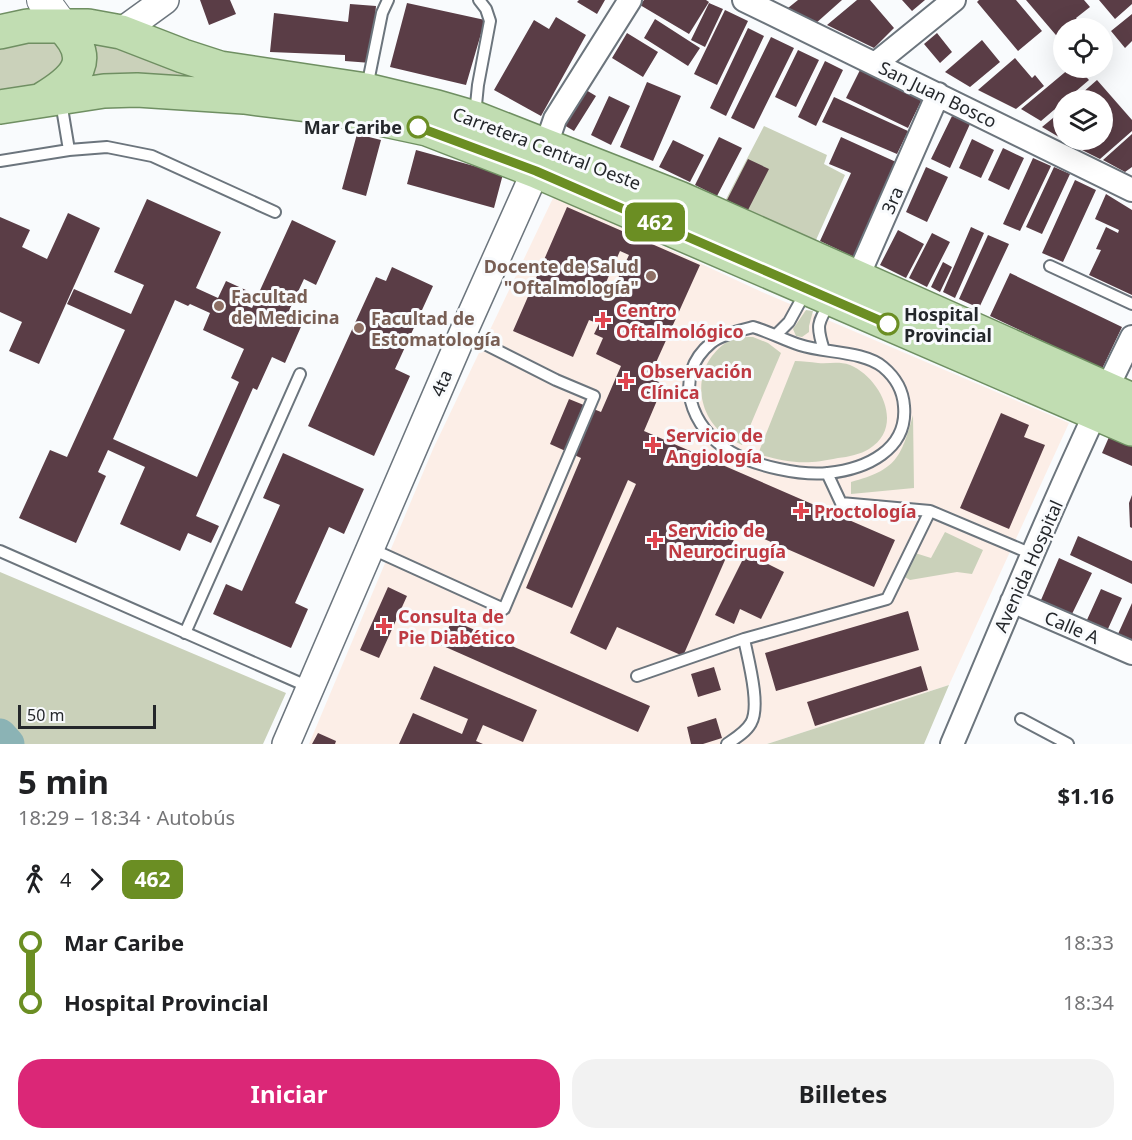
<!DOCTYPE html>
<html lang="es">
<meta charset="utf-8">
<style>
:root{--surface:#fff;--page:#f2f2f2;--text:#202124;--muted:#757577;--accent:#db2777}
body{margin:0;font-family:"Noto Sans",sans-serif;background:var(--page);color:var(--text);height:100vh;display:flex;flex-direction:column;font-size:22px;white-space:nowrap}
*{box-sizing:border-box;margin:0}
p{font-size:20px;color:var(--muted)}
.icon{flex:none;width:33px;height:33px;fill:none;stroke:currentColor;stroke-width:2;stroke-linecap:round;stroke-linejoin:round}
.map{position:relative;height:744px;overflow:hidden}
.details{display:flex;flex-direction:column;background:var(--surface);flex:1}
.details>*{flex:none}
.badge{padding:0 12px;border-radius:9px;font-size:21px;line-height:39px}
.buttons{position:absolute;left:1053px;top:18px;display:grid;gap:12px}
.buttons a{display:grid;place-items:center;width:60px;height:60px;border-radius:50%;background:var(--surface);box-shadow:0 6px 24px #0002;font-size:30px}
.scale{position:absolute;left:18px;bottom:15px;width:138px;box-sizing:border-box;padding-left:6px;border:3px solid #24272b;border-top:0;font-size:16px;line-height:21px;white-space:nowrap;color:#24272b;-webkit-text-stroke:4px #f9fbfd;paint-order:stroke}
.map>.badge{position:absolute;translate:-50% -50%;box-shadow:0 0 0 3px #fff}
.legs{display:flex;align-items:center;gap:9px;height:66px;padding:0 18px;font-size:20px}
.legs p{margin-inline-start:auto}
.summary{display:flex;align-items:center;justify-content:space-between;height:102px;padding:0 18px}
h1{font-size:33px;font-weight:700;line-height:45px}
.action{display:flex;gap:12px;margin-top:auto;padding:12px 18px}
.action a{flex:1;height:69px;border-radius:24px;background:var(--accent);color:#fff;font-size:24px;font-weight:700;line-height:69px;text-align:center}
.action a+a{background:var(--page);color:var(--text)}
ul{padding:0 18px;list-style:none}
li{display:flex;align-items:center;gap:21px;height:60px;font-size:22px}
li i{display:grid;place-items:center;width:9px;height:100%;margin:0 8px;background:currentColor}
li i::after{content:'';width:15px;height:15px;margin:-8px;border:4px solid;border-radius:50%;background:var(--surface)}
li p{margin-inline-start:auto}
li:first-child i{background:linear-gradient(#0000 50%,currentColor 0)}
li:last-child i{background:linear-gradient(currentColor 50%,#0000 0)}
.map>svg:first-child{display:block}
</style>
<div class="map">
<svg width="1132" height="744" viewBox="0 0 1132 744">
<rect width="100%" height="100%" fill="#f9fbfd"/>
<!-- medical -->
<path fill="#fceee7" d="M554,196L762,292L1069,423L949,685L767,744H309L433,449Z"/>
<!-- green -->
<path fill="#cad1ba" d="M87,35L224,79L82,83Z
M39,38L53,40L63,46L67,65L49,81L0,93V50Z
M764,126L827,155L824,164L845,175L816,240L725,201Z
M806,310L813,311L809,326V332L802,337L796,336L793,329Z
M753,337L768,343L781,353L742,445C737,442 731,440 726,436C700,418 693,381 712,356C717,350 725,341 734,339C740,337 747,337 753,337Z
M795,361C803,361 810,362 818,363C830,364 838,361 850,365C881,378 905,427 869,449C861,454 848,457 838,458C806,465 789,463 758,454Z
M913,415L914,488L851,494V482C896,470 901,458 913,415Z
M945,532L983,550L972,574L957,572L910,580L901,575L912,552L931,558Z
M0,572L286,693L263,744H0Z
M949,685L924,744H767Z"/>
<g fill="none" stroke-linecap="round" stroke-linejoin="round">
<!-- river -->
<path stroke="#8bb3b5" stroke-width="33" d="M0,735L8,744"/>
</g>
<!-- building -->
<path fill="#5a3d46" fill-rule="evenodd" d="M200,0H230L236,14L209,25Z
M579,0H605L597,14L577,2Z
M644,0H706L709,2L689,34L640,5Z
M798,0H842L815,24L788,8Z
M857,0H870L894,28L874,48L827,25Z
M902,0H925L912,11Z
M979,0H1016L1042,31L1018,51L977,2Z
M1026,0H1084L1090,7L1076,18L1081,24L1075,28H1064V39L1061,41Z
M1099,0H1132V4L1115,19Z
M407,3L485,20L466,85L390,67Z
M709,3L723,9L705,47L691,40Z
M350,4L376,6L371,63L345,61V55L270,52L274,13L348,22Z
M725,10L748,21L717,85L694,74Z
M1132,14V41L1125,48L1111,31Z
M556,17L586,35L541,116L494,90L534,20L549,29Z
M655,19L700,48L688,66L644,38Z
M748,28L764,36L726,116L710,108Z
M627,33L658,52L643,77L612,58Z
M937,33L952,52L940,63L924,44Z
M771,37L794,48L754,129L731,118Z
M982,40L1000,62L970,87L945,72Z
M798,50L819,60L796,107L775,97Z
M1015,58L1032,78L1035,75L1044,86L1016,109L978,90Z
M825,61L843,70L816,126L798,117Z
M1070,68H1078L1089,80L1041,121L1021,109Z
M860,70L922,99L908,128L846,98Z
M1097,80L1132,120V131L1100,159L1074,146L1042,127L1064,109V140H1102V100H1074Z
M647,82L681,96L653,161L620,147Z
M586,90L596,96L574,131L564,125Z
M609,96L630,106L611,145L591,135Z
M834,97L908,131L897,154L822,122Z
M952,116L970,124L950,168L931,159Z
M357,134L381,140L366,196L342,189Z
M1132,134V167L1125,172L1103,160Z
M719,137L742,148L717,196L695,185Z
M841,137L896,162L854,257L820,241L851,173L829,164Z
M972,139L994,150L981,178L959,168Z
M673,140L704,155L690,182L659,167Z
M1003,148L1024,158L1009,190L988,180Z
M416,150L503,174L494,208L407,184Z
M1033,158L1051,166L1020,231L1003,224Z
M748,159L769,169L748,210L727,200Z
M926,167L948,177L927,222L906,212Z
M1054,167L1070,174L1042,234L1026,227Z
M1075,180L1096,190L1063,262L1042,253Z
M1106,194L1132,210V295L1089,275L1101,250L1096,249L1106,227L1118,233L1119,230L1095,219Z
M147,199L221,232L196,288L218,298L226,281L248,291L242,304L252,308L292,220L336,241L316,285L304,279L288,313L304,320L285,363L272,357L257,390L253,388L196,516L219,526L211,543L188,533L180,551L120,524L145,467L108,450L98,472L106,476L76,543L19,518L50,450L67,457L125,330L67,304L74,289L131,314L144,285L114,272ZM175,300L188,306L190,304L210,313L203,330L244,349L231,378L239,382L197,477L113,439Z
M567,207L700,265L649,378L664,384L644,431L895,540L874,587L739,528L683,656L617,627L606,650L570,633L636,484L628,480L572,608L526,588L581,458L550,444L569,399L601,412L621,366L596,354L603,338L594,334L599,324L589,320L573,357L513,331ZM620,251L629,255L611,293L603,289Z
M68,213L100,228L39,364L9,351L22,322L0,312V217L30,230L22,247L47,259Z
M971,227L984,233L955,298L943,292Z
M898,230L924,244L906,278L880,265Z
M932,233L950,242L927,287L909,278Z
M988,235L1009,244L979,308L959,299Z
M943,262L952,267L940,292L931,287Z
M392,267L433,286L395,369L410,376L374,456L308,426L376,277L386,281Z
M1010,273L1122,327L1102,369L990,316Z
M1001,413L1029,425L1024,437L1045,445L1009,529L960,508Z
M1109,437L1132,447V466L1102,453Z
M283,453L364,489L344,534L329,527L295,603L308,609L291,648L213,614L226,584L242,591L280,505L263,498Z
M1132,495V528L1130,527L1129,503Z
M1078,536L1132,561V584L1070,555Z
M746,553L784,572L761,619L740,609L734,624L715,615Z
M1059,558L1092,573L1072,614L1041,600Z
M388,587L407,596L379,658L360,650Z
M1101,589L1122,598L1107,631L1086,622Z
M1132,603V641L1118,634Z
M908,611L919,650L776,691L765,653Z
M452,620L650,706L638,732L441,645Z
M434,666L537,710L523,742L483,725L476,741L483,744H399L413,713L462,734L468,719L420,699Z
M921,666L928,690L815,726L807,702Z
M714,667L721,690L698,697L691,674Z
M716,718L722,738L703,744H691L687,727Z
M318,733L336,741L335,744H312Z"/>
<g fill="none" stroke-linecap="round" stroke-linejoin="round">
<!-- service casing -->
<g stroke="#6c757d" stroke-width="14">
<path id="service" d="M367,87L382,13L388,0
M63,102V114L69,150
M475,115L478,85L490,21L486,9L479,0
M0,161L69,150L107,147L152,156L275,212
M1050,266L1132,304
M753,327C770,332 784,340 800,345C824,353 864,351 883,367C895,377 903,391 904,406C908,450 866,469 828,473C801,476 755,466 731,452C691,429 671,376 711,343C722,334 739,331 753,327Z
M777,334L789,322L806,291
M824,350C816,326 817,323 831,301
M827,473L841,503L930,511L1032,554
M372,549L504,609L594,396L556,380L463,333
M0,551L309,687
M185,633L300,374
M637,676L744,639L887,599L930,511
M1021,719L1068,744
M727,744C736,738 746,732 751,723C761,706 748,659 744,639"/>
</g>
<!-- minor casing -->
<g stroke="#6c757d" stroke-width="26">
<path id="minor" d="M744,0L1132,190
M875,64L954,0
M546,145L555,119L630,0
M852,290L938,94
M1012,601L1132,653
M952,744C1010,607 1066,470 1132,337"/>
</g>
<!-- tertiary casing -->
<g stroke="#6c757d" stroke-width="30">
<path id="tertiary" d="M121,32L165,0
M286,744L463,333L544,152"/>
</g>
<!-- secondary casing -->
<g stroke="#6c757d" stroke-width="34">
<path id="secondary" d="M43,0L62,26"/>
</g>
<!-- primary casing -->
<g stroke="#6f8f62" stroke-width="36">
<path id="primary" d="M0,32L27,26H88L121,32L183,56L220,68L366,90L437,107L475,118L679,198L1132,400
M43,99C76,79 96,60 62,26
M0,107L104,91L137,90L244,97L324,107L427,129L536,171L1132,429"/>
</g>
<!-- service -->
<use href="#service" stroke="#fff" stroke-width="10"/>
<!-- minor -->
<use href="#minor" stroke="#fff" stroke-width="22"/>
<!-- tertiary -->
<use href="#tertiary" stroke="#fff" stroke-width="27"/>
<!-- secondary -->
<use href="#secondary" stroke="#fff" stroke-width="32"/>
<!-- primary -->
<use href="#primary" stroke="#c1ddb2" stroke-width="33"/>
</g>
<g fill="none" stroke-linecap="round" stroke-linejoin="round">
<!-- line-1 casing -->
<g stroke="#fff" stroke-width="14">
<path id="line-1" d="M418,127L536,171L888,324"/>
</g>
<!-- line-1 -->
<use href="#line-1" stroke="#6b8e23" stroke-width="9"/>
</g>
<!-- markers -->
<g fill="#fff" stroke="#6b8e23" stroke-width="3">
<circle cx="418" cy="127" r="10"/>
<circle cx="888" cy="324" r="10"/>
</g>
<g fill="#8d6e63" stroke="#f9fbfd" stroke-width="2">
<circle cx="651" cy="276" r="6"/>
<circle cx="219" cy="306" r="6"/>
<circle cx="359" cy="328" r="6"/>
</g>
<g fill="#e0444e" stroke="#f9fbfd" stroke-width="2">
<path d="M600 311h6v6h6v6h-6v6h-6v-6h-6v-6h6z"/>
<path d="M623 372h6v6h6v6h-6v6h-6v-6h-6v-6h6z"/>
<path d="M650 436h6v6h6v6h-6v6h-6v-6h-6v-6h6z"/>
<path d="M798 502h6v6h6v6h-6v6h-6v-6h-6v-6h6z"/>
<path d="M652 531h6v6h6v6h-6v6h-6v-6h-6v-6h6z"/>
<path d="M381 617h6v6h6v6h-6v6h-6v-6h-6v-6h6z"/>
</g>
<g text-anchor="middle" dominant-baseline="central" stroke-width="6" stroke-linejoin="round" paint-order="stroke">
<!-- street labels -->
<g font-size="18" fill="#24272b" stroke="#f9fbfd">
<text transform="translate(938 94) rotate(26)">San Juan Bosco</text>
<text transform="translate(547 148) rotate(21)">Carretera Central Oeste</text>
<text transform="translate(892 200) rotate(-66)">3ra</text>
<text transform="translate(441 383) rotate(-67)">4ta</text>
<text transform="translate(1028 566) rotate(-66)">Avenida Hospital</text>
<text transform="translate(1072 627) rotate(23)">Calle A</text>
</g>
<!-- stop labels -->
<g font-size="18" font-weight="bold" fill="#24272b" stroke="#f9fbfd" text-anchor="end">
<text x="402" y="127">Mar Caribe</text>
<text x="904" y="314" text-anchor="start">Hospital<tspan x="904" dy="21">Provincial</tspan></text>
</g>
<!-- education labels -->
<g font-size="18" font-weight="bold" fill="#785e54" stroke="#f9fbfd" text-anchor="start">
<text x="639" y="266" text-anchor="end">Docente de Salud<tspan x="639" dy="21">"Oftalmología"</tspan></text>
<text x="231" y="296">Facultad<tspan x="231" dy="21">de Medicina</tspan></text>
<text x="371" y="318">Facultad de<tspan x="371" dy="21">Estomatología</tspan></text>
</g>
<!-- health labels -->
<g font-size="18" font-weight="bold" fill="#be3a42" stroke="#f9fbfd" text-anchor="start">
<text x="616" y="310">Centro<tspan x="616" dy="21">Oftalmológico</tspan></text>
<text x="640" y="371">Observación<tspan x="640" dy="21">Clínica</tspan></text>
<text x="666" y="435">Servicio de<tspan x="666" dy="21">Angiología</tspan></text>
<text x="814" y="511">Proctología</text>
<text x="668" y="530">Servicio de<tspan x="668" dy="21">Neurocirugía</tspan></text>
<text x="398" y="616">Consulta de<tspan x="398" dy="21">Pie Diabético</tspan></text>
</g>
</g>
</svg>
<div class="buttons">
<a><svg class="icon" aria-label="locate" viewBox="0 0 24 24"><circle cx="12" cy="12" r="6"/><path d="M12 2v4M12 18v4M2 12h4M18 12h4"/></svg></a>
<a><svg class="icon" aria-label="layers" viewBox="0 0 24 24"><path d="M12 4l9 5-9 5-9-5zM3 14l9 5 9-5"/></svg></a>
</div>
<div class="scale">50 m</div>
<b class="badge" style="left:655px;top:222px;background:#6b8e23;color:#fff">462</b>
</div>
<section class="details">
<div class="summary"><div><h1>5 min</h1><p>18:29 – 18:34 · Autobús</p></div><b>$1.16</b></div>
<div class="legs"><svg class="icon" aria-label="walk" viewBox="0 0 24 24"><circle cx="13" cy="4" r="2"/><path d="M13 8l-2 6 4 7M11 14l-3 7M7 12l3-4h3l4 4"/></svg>4<svg class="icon" aria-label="forward" viewBox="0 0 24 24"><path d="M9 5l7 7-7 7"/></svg><b class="badge" style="background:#6b8e23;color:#fff">462</b></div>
<ul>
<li><i style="color:#6b8e23"></i><b>Mar Caribe</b><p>18:33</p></li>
<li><i style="color:#6b8e23"></i><b>Hospital Provincial</b><p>18:34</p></li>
</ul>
<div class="action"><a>Iniciar</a><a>Billetes</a></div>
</section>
